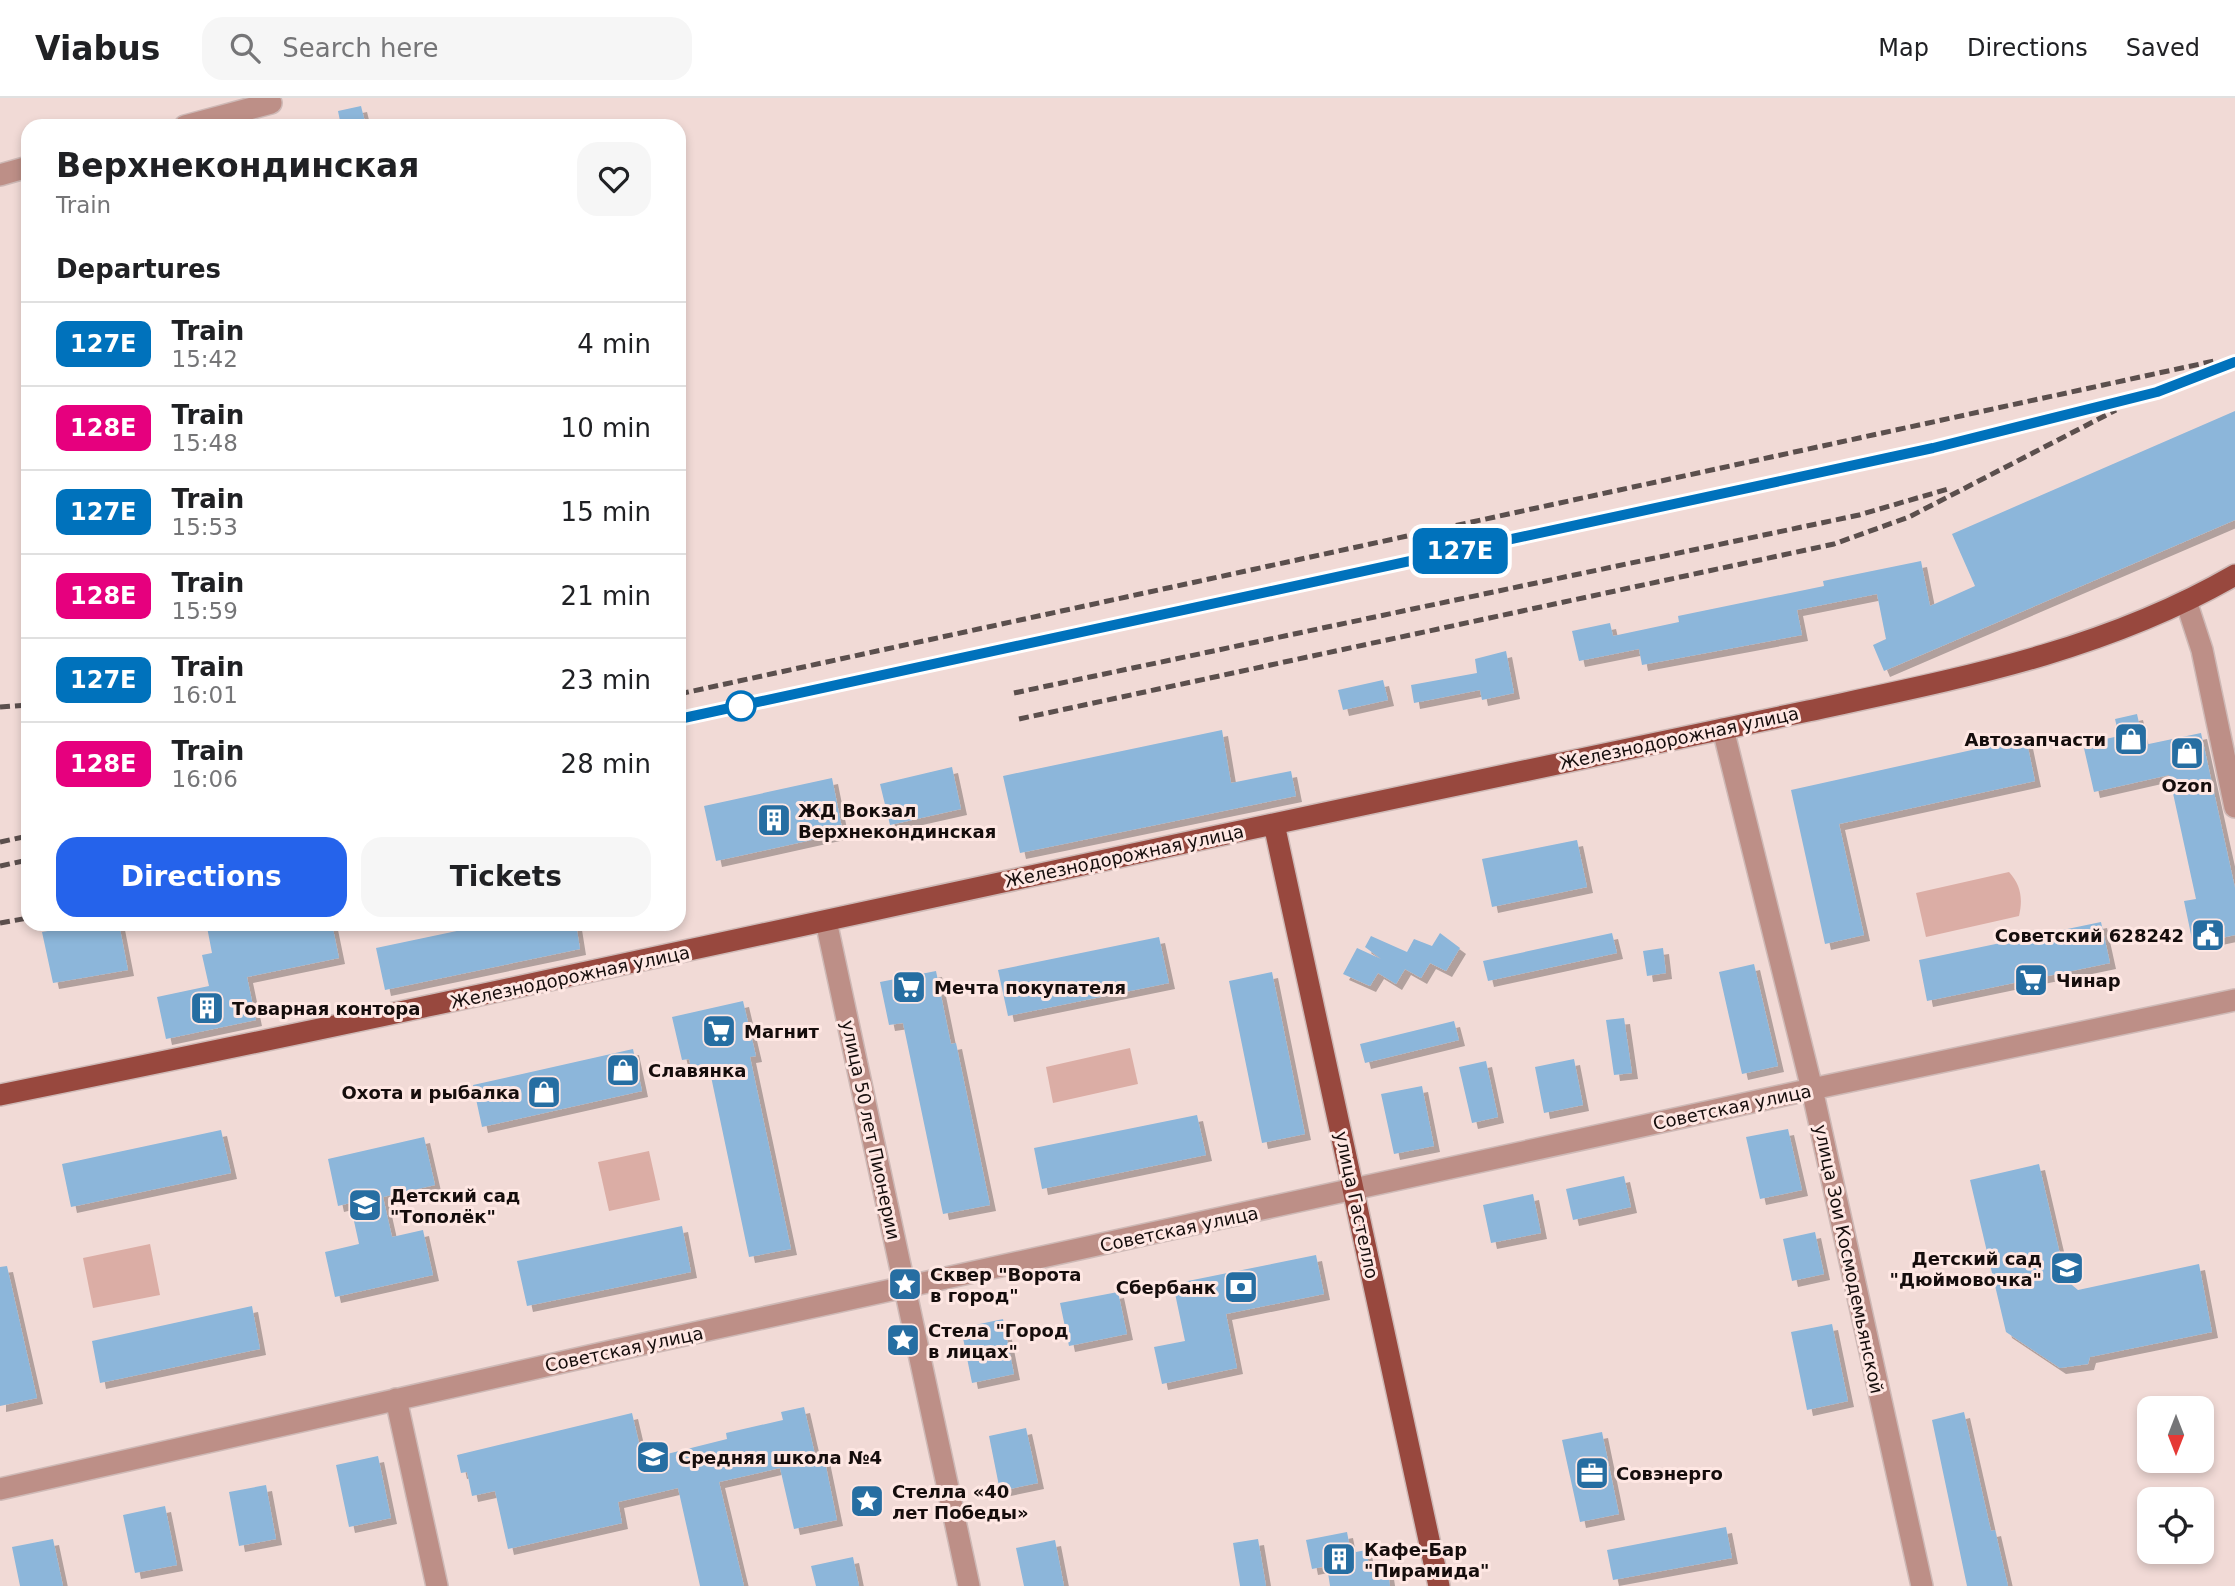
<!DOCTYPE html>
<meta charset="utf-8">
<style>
:root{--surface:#fff;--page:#f6f6f6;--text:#202124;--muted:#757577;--line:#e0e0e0;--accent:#2563eb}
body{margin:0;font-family:"DejaVu Sans",sans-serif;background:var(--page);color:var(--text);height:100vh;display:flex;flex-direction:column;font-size:26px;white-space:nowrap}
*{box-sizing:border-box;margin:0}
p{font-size:23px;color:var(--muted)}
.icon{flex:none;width:38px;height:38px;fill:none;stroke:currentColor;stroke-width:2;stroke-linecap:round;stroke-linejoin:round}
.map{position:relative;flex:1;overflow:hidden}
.drawer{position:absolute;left:21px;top:21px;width:665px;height:812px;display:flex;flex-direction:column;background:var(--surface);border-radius:21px;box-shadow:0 4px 10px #0003}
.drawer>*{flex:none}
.badge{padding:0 14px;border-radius:10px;font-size:24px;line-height:46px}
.needle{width:46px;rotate:180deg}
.controls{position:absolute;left:2137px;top:1298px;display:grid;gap:14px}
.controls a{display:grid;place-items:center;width:77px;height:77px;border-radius:14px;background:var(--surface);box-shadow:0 4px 10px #0003;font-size:35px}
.map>.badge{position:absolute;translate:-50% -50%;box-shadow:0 0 0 4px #fff}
h2{padding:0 35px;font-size:26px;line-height:63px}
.round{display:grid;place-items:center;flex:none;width:74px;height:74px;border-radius:21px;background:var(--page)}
.headline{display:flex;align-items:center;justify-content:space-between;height:119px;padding:0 35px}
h1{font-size:33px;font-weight:600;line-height:52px}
.action{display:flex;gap:14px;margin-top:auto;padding:14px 35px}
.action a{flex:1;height:80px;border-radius:21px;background:var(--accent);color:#fff;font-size:28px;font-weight:600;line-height:80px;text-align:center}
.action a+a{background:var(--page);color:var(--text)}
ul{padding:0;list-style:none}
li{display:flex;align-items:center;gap:21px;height:84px;padding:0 35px;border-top:2px solid var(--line)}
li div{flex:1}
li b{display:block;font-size:26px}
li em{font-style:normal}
li .badge{min-width:77px;font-weight:700;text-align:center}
header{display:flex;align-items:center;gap:42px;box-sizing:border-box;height:98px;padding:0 35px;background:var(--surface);border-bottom:2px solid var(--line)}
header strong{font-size:33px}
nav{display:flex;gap:38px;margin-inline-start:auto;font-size:24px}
.search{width:490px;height:63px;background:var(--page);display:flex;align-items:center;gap:18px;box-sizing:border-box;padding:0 24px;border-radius:21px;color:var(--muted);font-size:26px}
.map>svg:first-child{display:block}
</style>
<header>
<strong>Viabus</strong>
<div class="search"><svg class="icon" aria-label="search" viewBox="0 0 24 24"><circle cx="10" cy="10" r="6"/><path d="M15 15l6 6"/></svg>Search here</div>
<nav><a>Map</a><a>Directions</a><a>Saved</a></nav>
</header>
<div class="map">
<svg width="2235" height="1488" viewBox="0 0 2235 1488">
<defs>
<filter id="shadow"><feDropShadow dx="6" dy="6" stdDeviation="0" flood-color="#0004"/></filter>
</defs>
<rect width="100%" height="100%" fill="#f1dad6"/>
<!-- green -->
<path fill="#dbada5" d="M2009,774C2021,787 2023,801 2019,818L1926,839L1916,795Z
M1130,950L1138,986L1053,1005L1046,969Z
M649,1053L660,1102L609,1113L598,1064Z
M150,1146L160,1197L93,1210L83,1160Z"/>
<!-- building -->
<path fill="#8cb6da" filter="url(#shadow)" d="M361,8L366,28H341L338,13Z
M2235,313V422L1884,573L1873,547L1886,541L1877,496L1797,512L1802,537L1642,567L1639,551L1579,563L1572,533L1610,525L1613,538L1679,524L1678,518L1824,488L1823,483L1921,463L1930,508L1975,488L1952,436Z
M1506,553L1514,595L1482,602L1480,592L1414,605L1411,587L1477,575L1475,561Z
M1383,582L1388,602L1343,612L1338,592Z
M2137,616L2144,647L2201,635L2235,790V837L2193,846L2184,803L2196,801L2169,677L2094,694L2083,646L2119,638L2115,621Z
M1222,632L1231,685L1291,673L1296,698L1020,755L1003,678Z
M2026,640L2035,683L1839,726L1864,837L1825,846L1791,692Z
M952,669L961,711L890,727L880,686Z
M832,680L843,735L716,763L704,708Z
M1577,742L1587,789L1492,809L1482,761Z
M2101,824L2110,865L1927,903L1919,862Z
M88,826H119L128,872L53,885L42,834Z
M222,826H332L339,860L247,879L256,922L166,941L157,899L209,888L202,857L212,855L207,829Z
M490,826H576L580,851L385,892L376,850Z
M1440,835L1460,850L1446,873L1430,865L1421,880L1405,871L1396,886L1378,875L1370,888L1343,876L1357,850L1381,861L1365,849L1371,838L1407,854L1414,841L1432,848Z
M1612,835L1617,855L1488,883L1483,863Z
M1159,839L1169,885L1008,918L998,872Z
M1663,850L1666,875L1647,878L1643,853Z
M1754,866L1778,968L1742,976L1719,874Z
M936,873L951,946L956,945L990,1107L943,1116L903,925L889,927L880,884Z
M1272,874L1305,1036L1262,1045L1229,883Z
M743,903L756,958L750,959L791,1151L749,1159L709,969L692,973L689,961L682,962L672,919Z
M1624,920L1632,975L1614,977L1606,922Z
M1454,923L1459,942L1365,965L1360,946Z
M633,951L642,993L482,1029L473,987Z
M1574,961L1583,1007L1544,1015L1535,969Z
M1486,963L1498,1019L1472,1025L1459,969Z
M1422,988L1434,1048L1394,1056L1381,996Z
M1197,1017L1206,1057L1042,1091L1034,1050Z
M1788,1031L1802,1092L1760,1101L1746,1039Z
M221,1032L231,1075L71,1109L62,1066Z
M424,1039L435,1087L383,1099L392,1139L423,1132L433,1177L335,1199L325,1154L359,1146L350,1105L338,1108L328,1061Z
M2039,1066L2066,1182L2078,1192L2199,1166L2212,1234L2090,1259L2088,1266L2060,1270L2006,1234L1970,1082Z
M1624,1078L1631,1109L1573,1122L1566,1091Z
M1533,1096L1541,1135L1491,1145L1483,1107Z
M682,1128L691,1174L527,1208L517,1163Z
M1815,1134L1824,1176L1792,1183L1783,1141Z
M1316,1157L1324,1196L1226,1216L1237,1270L1162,1286L1154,1249L1185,1243L1173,1186Z
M7,1168L37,1300L0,1308V1169Z
M1118,1194L1127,1236L1069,1248L1060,1205Z
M252,1208L260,1251L100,1285L92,1243Z
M1003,1221L1014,1276L972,1285L961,1230Z
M1832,1226L1848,1303L1807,1312L1791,1234Z
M804,1309L816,1361L824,1359L837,1422L794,1431L780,1370L719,1384L744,1488H700L678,1390L618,1404L622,1425L508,1451L495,1393L472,1398L467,1374L461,1375L457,1357L632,1315L643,1362L727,1341L726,1335L783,1322L781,1314Z
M1964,1314L1991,1433L1995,1432L2008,1488H1967L1932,1322Z
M1026,1330L1038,1385L1000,1393L989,1338Z
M1602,1334L1619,1416L1580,1424L1562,1342Z
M378,1358L391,1420L349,1429L336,1367Z
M266,1387L276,1441L239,1448L229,1394Z
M165,1408L177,1467L135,1475L123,1417Z
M1726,1429L1732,1460L1613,1482L1607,1452Z
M1347,1434L1351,1455L1366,1452L1370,1472L1387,1469L1390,1488H1330L1327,1468L1312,1471L1306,1442Z
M53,1441L63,1488H20L12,1449Z
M1258,1441L1266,1488H1240L1233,1445Z
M1055,1442L1064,1488H1024L1016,1450Z
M853,1459L859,1488H816L811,1468Z"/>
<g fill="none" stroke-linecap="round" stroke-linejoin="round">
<!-- minor casing -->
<g stroke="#ceb9b6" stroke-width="24">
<path id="minor" d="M185,28L271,5
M0,77L28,69
M2186,503L2202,552L2235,709
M1723,631L1812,991L1922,1488
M826,823L969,1488
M396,1301L437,1488
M0,1391L616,1252L1812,991L2235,902"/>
</g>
<!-- major casing -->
<g stroke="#ceb9b6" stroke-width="24">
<path id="major" d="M1274,726L1439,1488
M0,997C476,901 949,794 1424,694C1552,667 1680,640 1808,613C1956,581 2102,554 2235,477"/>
</g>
<!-- minor -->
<use href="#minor" stroke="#bd8f87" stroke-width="21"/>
<!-- major -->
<use href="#major" stroke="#98483e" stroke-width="21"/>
<!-- rail -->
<path stroke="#5b4f4d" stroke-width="5" stroke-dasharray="10 5" stroke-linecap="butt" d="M1014,595L1859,417L1948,391
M679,596L2214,263
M0,609L28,607
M679,621L1933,350L2157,294L2235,264
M1019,621L1834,446L1909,419L2116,312
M0,744L28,738
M0,768L28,762
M0,825L28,820"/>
</g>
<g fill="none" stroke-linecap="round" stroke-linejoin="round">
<!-- line casing -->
<g stroke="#fff" stroke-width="16">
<path id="line" d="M679,621L1933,350L2157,294L2235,264"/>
</g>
<!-- line -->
<use href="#line" stroke="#0072bc" stroke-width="10"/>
</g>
<!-- icons -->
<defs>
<g id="shop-square" transform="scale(1.75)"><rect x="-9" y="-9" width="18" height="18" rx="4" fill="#266ea2" stroke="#fee7e3"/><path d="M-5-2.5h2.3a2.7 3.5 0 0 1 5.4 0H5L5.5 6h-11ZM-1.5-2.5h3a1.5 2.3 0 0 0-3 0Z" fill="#fff"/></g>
<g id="building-square" transform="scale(1.75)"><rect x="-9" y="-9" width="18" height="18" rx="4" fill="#266ea2" stroke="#fee7e3"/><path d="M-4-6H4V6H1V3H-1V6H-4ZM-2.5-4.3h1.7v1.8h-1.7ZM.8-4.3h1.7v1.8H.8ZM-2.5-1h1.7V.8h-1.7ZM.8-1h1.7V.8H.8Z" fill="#fff"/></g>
<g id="civic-square" transform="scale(1.75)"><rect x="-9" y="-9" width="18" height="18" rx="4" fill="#266ea2" stroke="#fee7e3"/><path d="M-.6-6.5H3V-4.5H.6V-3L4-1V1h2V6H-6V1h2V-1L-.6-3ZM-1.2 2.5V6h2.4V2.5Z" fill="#fff"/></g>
<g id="supermarket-square" transform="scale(1.75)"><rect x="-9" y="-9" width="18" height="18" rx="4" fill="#266ea2" stroke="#fee7e3"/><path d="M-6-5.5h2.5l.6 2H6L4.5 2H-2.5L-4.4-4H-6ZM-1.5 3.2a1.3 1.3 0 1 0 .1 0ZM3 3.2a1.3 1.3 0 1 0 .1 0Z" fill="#fff"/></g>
<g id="school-square" transform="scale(1.75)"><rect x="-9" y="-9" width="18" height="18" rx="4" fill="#266ea2" stroke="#fee7e3"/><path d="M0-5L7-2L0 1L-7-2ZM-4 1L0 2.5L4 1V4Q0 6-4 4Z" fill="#fff"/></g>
<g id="sight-square" transform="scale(1.75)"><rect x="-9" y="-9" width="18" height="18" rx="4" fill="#266ea2" stroke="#fee7e3"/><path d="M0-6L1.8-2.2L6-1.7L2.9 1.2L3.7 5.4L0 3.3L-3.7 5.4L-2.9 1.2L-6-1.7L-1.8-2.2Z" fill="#fff"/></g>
<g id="bank-square" transform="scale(1.75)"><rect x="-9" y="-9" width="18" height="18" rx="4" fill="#266ea2" stroke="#fee7e3"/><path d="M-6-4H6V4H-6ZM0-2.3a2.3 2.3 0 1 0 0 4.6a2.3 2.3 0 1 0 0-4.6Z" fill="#fff"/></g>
<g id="office-square" transform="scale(1.75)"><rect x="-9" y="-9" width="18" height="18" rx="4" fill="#266ea2" stroke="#fee7e3"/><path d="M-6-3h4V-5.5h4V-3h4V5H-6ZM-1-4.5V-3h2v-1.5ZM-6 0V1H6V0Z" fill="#fff"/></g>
</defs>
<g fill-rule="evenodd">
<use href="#shop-square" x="2131" y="641"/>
<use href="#shop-square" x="2187" y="655"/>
<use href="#building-square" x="774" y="722"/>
<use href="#civic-square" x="2208" y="837"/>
<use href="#supermarket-square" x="2031" y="882"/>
<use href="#supermarket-square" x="909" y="889"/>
<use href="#building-square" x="207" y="910"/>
<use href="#supermarket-square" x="719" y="933"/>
<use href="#shop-square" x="623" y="972"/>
<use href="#shop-square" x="544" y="994"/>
<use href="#school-square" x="365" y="1107"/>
<use href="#school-square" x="2067" y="1170"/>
<use href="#sight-square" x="905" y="1186"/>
<use href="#bank-square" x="1241" y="1189"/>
<use href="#sight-square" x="903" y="1242"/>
<use href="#school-square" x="653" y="1359"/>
<use href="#office-square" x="1592" y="1375"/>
<use href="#sight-square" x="867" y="1403"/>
<use href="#building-square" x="1339" y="1461"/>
</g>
<!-- markers -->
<circle fill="#fff" stroke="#0072bc" stroke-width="3.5" cx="741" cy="608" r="14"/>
<g text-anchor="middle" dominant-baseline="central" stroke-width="6" stroke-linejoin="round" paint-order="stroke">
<!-- street labels -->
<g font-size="18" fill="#150d0c" stroke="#fee7e3">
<text transform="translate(1679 640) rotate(-12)">Железнодорожная улица</text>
<text transform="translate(1124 758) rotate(-12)">Железнодорожная улица</text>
<text transform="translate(570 879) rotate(-12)">Железнодорожная улица</text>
<text transform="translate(1732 1009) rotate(-12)">Советская улица</text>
<text transform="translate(871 1032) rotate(78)">улица 50 лет Пионерии</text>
<text transform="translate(1357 1107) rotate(78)">улица Гастелло</text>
<text transform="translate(1179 1131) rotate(-12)">Советская улица</text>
<text transform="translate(1849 1161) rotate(78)">улица Зои Космодемьянской</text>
<text transform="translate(624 1251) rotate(-12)">Советская улица</text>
</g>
<!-- poi labels -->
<g font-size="18" font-weight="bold" fill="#150d0c" stroke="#fee7e3" text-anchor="start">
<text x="2106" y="641" text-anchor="end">Автозапчасти</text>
<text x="2187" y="687" text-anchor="middle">Ozon</text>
<text x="798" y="712">ЖД Вокзал<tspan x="798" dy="21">Верхнекондинская</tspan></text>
<text x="2184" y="837" text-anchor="end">Советский 628242</text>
<text x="2056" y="882">Чинар</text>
<text x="934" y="889">Мечта покупателя</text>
<text x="232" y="910">Товарная контора</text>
<text x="744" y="933">Магнит</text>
<text x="648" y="972">Славянка</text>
<text x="520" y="994" text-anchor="end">Охота и рыбалка</text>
<text x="390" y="1097">Детский сад<tspan x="390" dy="21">"Тополёк"</tspan></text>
<text x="2042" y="1160" text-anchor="end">Детский сад<tspan x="2042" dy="21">"Дюймовочка"</tspan></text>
<text x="930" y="1176">Сквер "Ворота<tspan x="930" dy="21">в город"</tspan></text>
<text x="1216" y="1189" text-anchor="end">Сбербанк</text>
<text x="928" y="1232">Стела "Город<tspan x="928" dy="21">в лицах"</tspan></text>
<text x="678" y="1359">Средняя школа №4</text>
<text x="1616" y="1375">Совэнерго</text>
<text x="892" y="1393">Стелла «40<tspan x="892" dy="21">лет Победы»</tspan></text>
<text x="1364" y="1451">Кафе-Бар<tspan x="1364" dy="21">"Пирамида"</tspan></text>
</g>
</g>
</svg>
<div class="controls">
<a><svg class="needle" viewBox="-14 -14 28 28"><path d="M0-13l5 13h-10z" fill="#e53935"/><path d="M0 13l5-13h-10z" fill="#757577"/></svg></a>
<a><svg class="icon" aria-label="locate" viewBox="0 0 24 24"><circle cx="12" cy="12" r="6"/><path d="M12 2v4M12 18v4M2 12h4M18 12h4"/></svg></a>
</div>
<b class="badge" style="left:1460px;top:453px;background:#0072bc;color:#fff">127Е</b>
<section class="drawer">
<div class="headline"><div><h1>Верхнекондинская</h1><p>Train</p></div><a class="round"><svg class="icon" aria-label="heart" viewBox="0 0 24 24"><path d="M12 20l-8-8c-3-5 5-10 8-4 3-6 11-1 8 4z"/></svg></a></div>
<h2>Departures</h2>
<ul>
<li><span class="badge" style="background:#0072bc;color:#fff">127Е</span><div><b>Train</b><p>15:42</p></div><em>4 min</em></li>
<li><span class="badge" style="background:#e6007e;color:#fff">128Е</span><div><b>Train</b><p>15:48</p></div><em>10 min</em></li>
<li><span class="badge" style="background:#0072bc;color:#fff">127Е</span><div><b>Train</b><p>15:53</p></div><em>15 min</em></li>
<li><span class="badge" style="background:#e6007e;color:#fff">128Е</span><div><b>Train</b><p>15:59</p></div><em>21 min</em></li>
<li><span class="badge" style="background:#0072bc;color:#fff">127Е</span><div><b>Train</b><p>16:01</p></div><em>23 min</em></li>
<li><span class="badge" style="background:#e6007e;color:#fff">128Е</span><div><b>Train</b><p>16:06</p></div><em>28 min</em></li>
</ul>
<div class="action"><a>Directions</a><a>Tickets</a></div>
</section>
</div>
